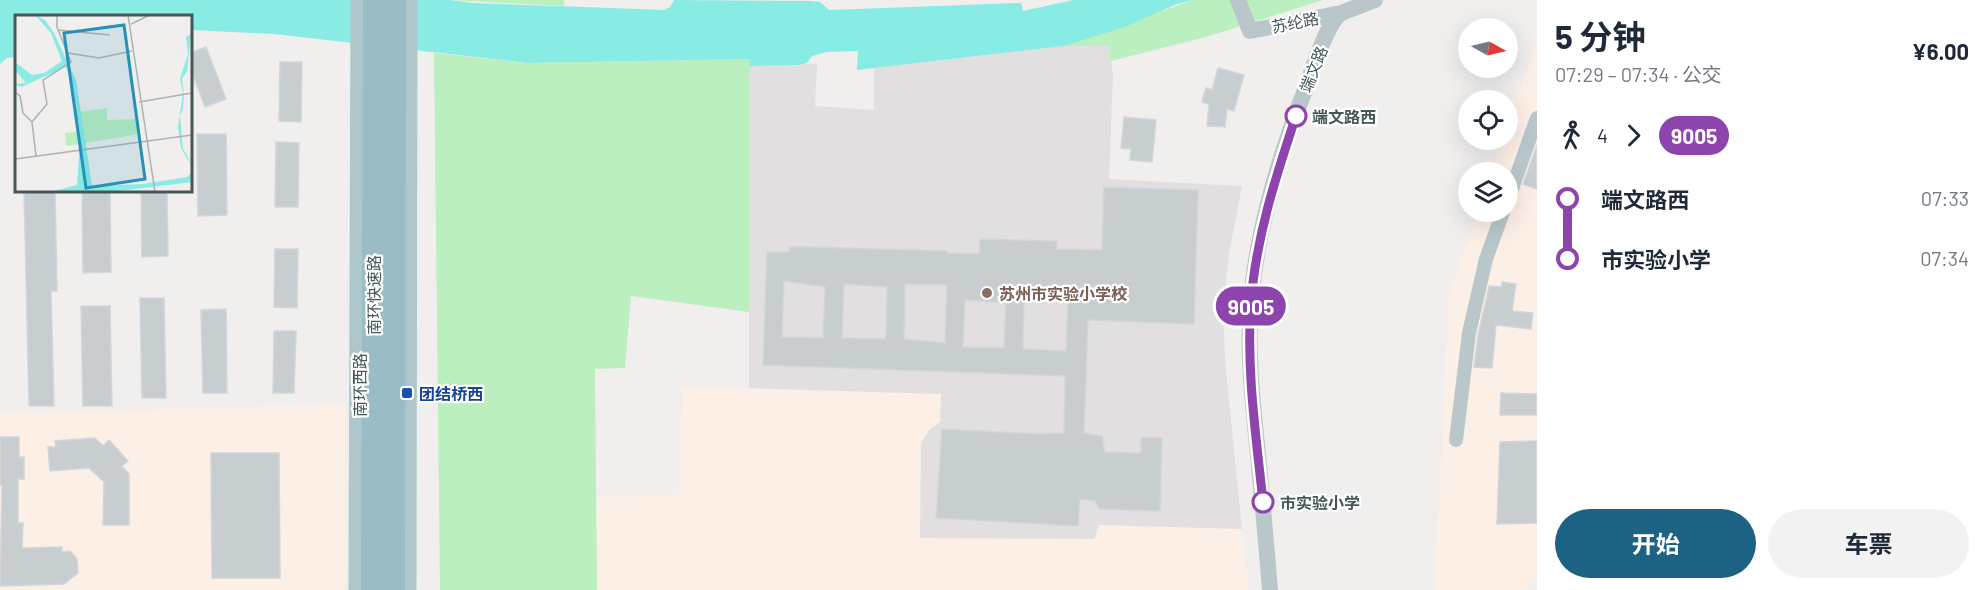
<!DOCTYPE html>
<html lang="zh">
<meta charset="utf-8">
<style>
:root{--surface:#fff;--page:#f2f2f3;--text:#1f2937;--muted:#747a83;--accent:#1c6383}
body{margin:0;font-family:Barlow,"Noto Sans SC",sans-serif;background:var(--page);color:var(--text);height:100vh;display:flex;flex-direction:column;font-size:22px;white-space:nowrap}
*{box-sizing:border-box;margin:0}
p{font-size:20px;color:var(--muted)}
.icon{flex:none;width:33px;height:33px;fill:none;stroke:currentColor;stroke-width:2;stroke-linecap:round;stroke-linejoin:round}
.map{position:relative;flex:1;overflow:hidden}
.details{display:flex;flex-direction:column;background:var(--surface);width:450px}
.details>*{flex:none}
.badge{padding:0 12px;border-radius:20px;font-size:21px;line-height:39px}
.needle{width:39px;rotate:98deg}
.buttons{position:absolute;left:1458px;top:18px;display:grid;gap:12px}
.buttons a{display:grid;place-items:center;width:60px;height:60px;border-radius:50%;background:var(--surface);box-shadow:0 6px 24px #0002;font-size:30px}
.map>.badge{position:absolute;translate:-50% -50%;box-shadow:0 0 0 3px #fff}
.legs{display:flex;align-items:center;gap:9px;height:66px;padding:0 18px;font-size:20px}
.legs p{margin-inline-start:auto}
.overview{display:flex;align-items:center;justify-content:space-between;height:102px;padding:0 18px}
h1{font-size:33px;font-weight:700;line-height:45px}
.cta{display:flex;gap:12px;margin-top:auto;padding:12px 18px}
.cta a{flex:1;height:69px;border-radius:36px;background:var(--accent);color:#fff;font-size:24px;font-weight:700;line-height:69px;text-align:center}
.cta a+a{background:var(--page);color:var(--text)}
ul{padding:0 18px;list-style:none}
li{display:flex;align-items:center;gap:21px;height:60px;font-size:22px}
li i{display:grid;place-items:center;width:9px;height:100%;margin:0 8px;background:currentColor}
li i::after{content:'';width:15px;height:15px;margin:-8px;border:4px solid;border-radius:50%;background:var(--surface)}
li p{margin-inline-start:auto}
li:first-child i{background:linear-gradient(#0000 50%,currentColor 0)}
li:last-child i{background:linear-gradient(currentColor 50%,#0000 0)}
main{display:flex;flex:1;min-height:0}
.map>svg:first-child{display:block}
</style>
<main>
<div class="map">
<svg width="1537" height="590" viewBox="0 0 1537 590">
<rect width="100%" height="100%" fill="#f1eeee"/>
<!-- commercial -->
<path fill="#fcefe6" d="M1537,33V578L1526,590H1435L1449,296L1478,212H1508V172H1492L1503,140H1508V127L1532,55Z
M682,387L941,394L940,422L930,429L1099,525L1242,529L1248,578L1247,590H597L595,497L679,495Z
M345,404V590H0V414Z"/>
<!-- education -->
<path fill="#e2dfe0" d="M1064,46H1109L1113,76L1109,179L1242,186L1229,253L1223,308L1225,360L1242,529L1099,525L1094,539L920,538L921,443L930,429L940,422L941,394L749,388V66L817,64L815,106L874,110V68Z"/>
<!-- green -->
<path fill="#bbefc0" d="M450,0H564V6Z
M1193,0H1323L1206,37L1111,61L1109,46H1064Z
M434,53L527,63L750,59L749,312L631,296L625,368L595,369L597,590H440Z"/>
<!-- water -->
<path fill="#88ece4" d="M0,0H450L473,3L664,10L670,7L674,0L810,1L820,2L829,10L1021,3L1023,11L1073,0H1193L1177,4L1125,27L1064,46L857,70L858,51L827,52L812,56L807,63L799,65L749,66L750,59L527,63L274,34L191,30L190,16H16V57L7,58L0,64Z"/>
<!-- building -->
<path fill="#c8cdd0" stroke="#d2d6da" stroke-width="1.5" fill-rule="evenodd" d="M206,47L226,99L205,107L190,67V53Z
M280,62H302L301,122L279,121Z
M1218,68L1244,75L1234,111L1227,109L1225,127L1207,126L1209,104L1202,102L1206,88L1212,90Z
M1124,117L1156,120L1152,162L1130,160L1131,149L1121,148Z
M197,134H226L227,215L198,216Z
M276,142L299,143L298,207H275Z
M1537,145V189L1523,184Z
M1104,187L1198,190L1194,324L1088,320L1084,433L1102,436L1105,452L1141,453V437L1162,438L1160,511L1099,509L1095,501L1080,499L1078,526L936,518L942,429L1039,434L1064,433L1065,376L763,365L767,252H789V247H812L947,251V253L979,254L980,239L1057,241L1056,249L1102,250ZM784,281L825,287L823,338L782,337ZM844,284L887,287L886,339L842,338ZM905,284L947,285L945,343L904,339ZM1024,294L1068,299L1066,351L1023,349ZM965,300L1006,303L1004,348L963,347Z
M24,190H55L57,291H51L54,406H29Z
M82,190H110L111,272L83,273Z
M141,190H167L168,256L142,257Z
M275,249H298L297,308L274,307Z
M1502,282L1516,284L1512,311L1533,313L1531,329L1496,325L1492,368L1474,367L1478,335L1489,286L1502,287Z
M140,298H164L166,398H142Z
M81,306H110L112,406H83Z
M226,309L227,393H203L201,310Z
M274,331H296L294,393H273Z
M1501,393L1537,394V415H1500Z
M0,437H19V457H24V479H18V523H23L22,548L62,547V552L70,551L77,559L78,573L64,584L0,586L2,485H0Z
M95,438L103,446L109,440L128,461L122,466L129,474V525H103L104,482L89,468L50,471L48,447H56L55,441Z
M1537,441V523L1497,524L1500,442Z
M211,453H279L280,578H212Z"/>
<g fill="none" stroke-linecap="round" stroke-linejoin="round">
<!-- trunk casing -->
<g stroke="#709ca9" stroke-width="24">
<path id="trunk" d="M372,590L374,0
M394,590L395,0"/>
</g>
<!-- minor -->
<path stroke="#b9c7cb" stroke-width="14" d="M1508,200L1537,118
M1456,440L1469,333L1486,259L1503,212"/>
<!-- tertiary -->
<path stroke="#b9c7cb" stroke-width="16" d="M1238,0L1250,31L1341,13L1375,0
M1270,590C1266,542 1262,494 1257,445C1252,397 1247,349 1251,300C1257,229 1279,157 1305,90C1312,71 1326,24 1341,13"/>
<!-- primary -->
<path stroke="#adc7cd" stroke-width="21" d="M359,590L361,0
M406,590L407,0"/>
<!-- trunk -->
<use href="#trunk" stroke="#99bcc5" stroke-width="22"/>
</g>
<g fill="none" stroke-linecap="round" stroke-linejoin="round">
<!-- line-1 casing -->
<g stroke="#fff" stroke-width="14">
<path id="line-1" d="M1263,502C1256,435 1246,368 1251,302C1256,237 1276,176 1296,116"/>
</g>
<!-- line-1 -->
<use href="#line-1" stroke="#8e44ad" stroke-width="9"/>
</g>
<!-- markers -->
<g fill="#fff" stroke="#8e44ad" stroke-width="3">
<circle cx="1296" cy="116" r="10"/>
<circle cx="1263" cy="502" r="10"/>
</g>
<circle fill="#8d6e63" stroke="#fff" stroke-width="2" cx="987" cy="293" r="6"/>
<rect fill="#1a4fb4" stroke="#fff" stroke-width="2" x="401" y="387" width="12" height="12" rx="3"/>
<g text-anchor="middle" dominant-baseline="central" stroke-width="4.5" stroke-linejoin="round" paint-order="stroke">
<!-- street labels -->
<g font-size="16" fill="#46575b" stroke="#fff">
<text transform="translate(1295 22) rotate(-11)">苏纶路</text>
<text transform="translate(1313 69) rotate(-68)">端文路</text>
<text transform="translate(373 295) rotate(-90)">南环快速路</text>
<text transform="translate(359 385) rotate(-90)">南环西路</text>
</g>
<!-- stop labels -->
<g font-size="16" font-weight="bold" fill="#46575b" stroke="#fff" text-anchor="start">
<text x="1312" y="116">端文路西</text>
<text x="1280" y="502">市实验小学</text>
</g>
<!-- education labels -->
<g font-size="16" font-weight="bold" fill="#785e54" stroke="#fff" text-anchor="start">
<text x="999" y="293">苏州市实验小学校</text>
</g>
<!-- transit labels -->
<g font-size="16" font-weight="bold" fill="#164399" stroke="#fff" text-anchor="start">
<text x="419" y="393">团结桥西</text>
</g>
</g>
<!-- overview -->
<g transform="translate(15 15)">
<rect width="177" height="177" fill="#f1eeee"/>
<path d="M92,93V105L124,104L125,119L70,128L66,97ZM64,116L65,129L51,131L50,118Z" fill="#bbefc0"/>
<path d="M20,0L30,5L39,18L61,65L77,171L128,169L172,162L177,157V167L96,177H35L62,170L65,125L58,70L51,52L6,72L0,69L11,68L0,55V47L17,60L29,58L47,46L36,18ZM176,19L172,56L167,64L169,80L168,94L165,100L168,134L172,140L177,152L166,133L163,112L168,78L165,64L173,39L171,22Z" fill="#88ece4"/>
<path fill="none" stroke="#adb2b3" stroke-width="1.5" d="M113,0L140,177M116,9L135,0M43,15L95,20M53,38L84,43L117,36M0,77L5,81L8,98L17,107M124,87L177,78M21,141L17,107L32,89L28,65L56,47L42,12V0M0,144L177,120"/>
<path fill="#2691b8" fill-opacity="0.15" stroke="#2691b8" stroke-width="3" d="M109,10L130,164L71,173L49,18Z"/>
<rect width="177" height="177" fill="none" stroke="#46575b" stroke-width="3"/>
</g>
</svg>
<div class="buttons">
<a><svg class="needle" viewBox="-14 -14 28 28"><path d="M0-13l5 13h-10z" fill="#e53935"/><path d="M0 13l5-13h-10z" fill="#747a83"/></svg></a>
<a><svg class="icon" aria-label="locate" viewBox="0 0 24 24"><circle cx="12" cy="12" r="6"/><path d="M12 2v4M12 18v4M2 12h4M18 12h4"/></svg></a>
<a><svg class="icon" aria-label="layers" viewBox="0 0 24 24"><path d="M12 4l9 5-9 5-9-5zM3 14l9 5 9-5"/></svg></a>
</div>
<b class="badge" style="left:1251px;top:306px;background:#8e44ad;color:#fff">9005</b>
</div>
<section class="details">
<div class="overview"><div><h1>5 分钟</h1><p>07:29 – 07:34 · 公交</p></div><b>¥6.00</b></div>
<div class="legs"><svg class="icon" aria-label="walk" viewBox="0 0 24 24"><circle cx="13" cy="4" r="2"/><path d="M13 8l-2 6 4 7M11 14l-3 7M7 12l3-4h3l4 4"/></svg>4<svg class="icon" aria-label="forward" viewBox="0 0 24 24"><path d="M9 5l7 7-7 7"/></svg><b class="badge" style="background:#8e44ad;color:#fff">9005</b></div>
<ul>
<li><i style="color:#8e44ad"></i><b>端文路西</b><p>07:33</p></li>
<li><i style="color:#8e44ad"></i><b>市实验小学</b><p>07:34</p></li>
</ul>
<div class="cta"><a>开始</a><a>车票</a></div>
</section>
</main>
